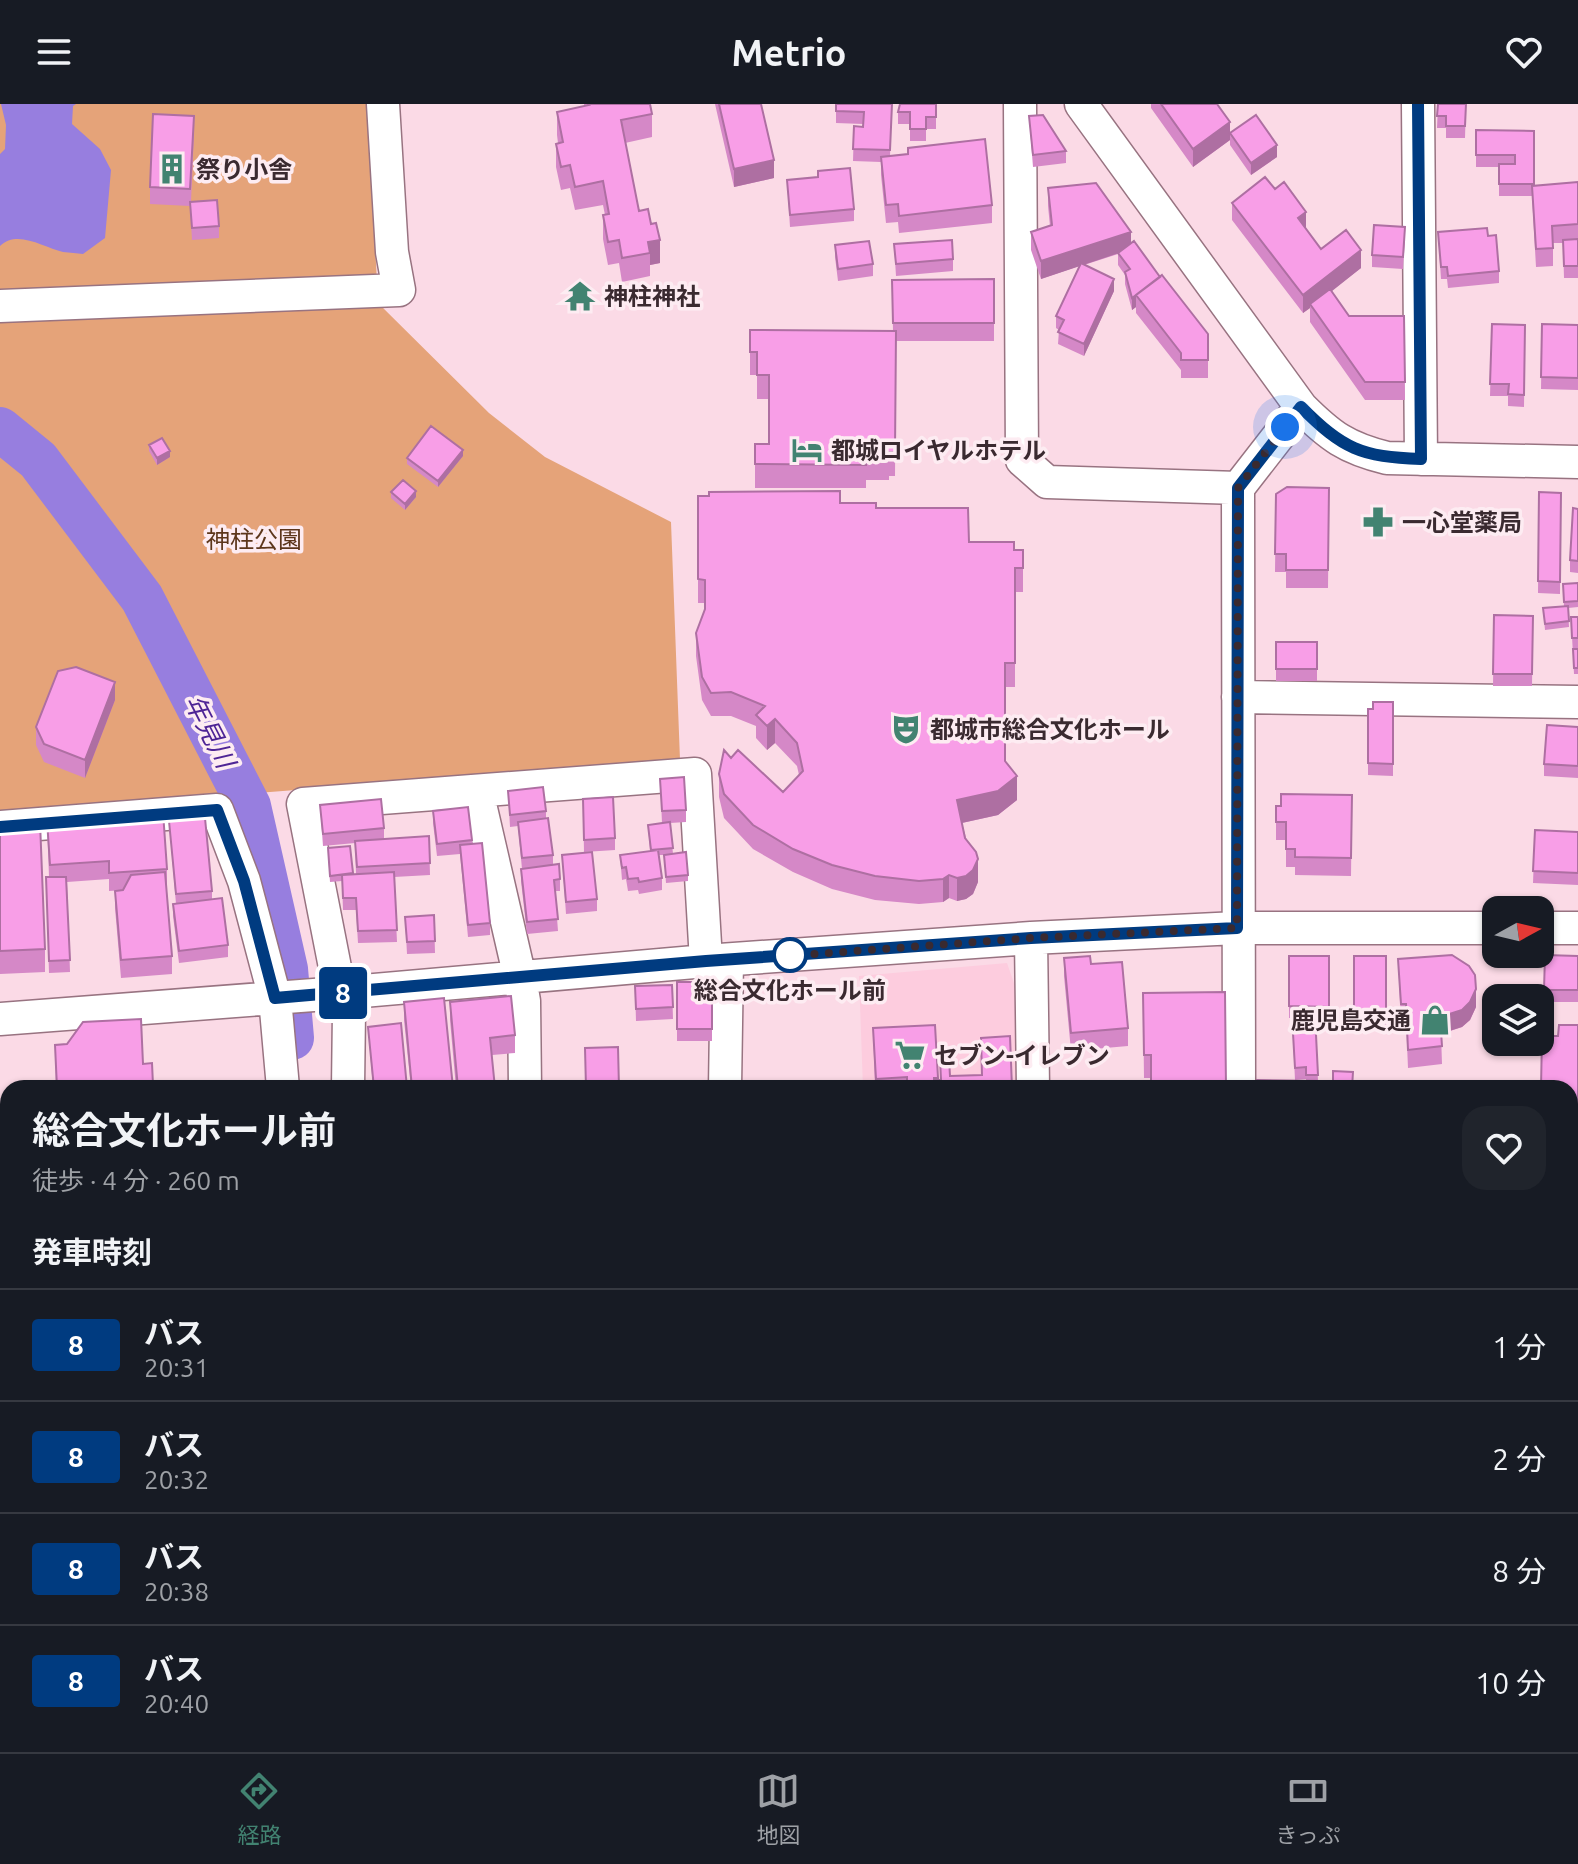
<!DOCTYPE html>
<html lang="ja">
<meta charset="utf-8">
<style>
:root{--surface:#171b24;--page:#20242c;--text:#f1f3f6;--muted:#9ea1a6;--line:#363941;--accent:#428371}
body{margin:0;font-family:Ubuntu,"Noto Sans JP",sans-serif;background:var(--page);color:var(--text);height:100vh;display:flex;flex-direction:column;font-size:30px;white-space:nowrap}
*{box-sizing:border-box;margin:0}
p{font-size:26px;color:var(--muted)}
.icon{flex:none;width:44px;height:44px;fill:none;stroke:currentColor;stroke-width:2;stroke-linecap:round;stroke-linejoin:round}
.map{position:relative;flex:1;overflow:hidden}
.drawer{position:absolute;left:0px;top:976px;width:1578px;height:672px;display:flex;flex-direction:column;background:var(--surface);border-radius:24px 24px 0 0;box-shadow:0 2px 6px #0004}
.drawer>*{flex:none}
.badge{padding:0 16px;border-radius:6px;font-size:28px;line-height:52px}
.needle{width:52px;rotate:82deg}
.fabs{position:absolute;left:1482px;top:792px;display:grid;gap:16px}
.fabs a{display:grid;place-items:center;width:72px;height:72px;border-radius:16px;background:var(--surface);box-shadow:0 2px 6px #0004;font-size:40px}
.you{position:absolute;width:40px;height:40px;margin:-20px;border:6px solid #fff;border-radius:50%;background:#1a73e8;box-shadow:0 0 0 12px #1a73e833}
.map>.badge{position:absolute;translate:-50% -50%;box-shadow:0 0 0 4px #fff}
h2{padding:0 32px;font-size:30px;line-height:72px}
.round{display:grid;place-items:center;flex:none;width:84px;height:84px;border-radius:24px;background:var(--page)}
.headline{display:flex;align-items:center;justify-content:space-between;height:136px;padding:0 32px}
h1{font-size:38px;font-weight:700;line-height:60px}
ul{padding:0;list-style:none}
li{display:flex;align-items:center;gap:24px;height:112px;padding:0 32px;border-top:2px solid var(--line)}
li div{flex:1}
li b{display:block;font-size:30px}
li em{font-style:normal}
li .badge{min-width:88px;font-weight:700;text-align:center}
header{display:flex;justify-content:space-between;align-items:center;height:104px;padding:0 32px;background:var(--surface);font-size:36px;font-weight:700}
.dock{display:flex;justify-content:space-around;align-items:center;height:112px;border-top:2px solid var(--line);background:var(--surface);font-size:22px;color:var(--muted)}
.dock a{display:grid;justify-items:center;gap:4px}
.dock .active{color:var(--accent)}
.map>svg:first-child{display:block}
</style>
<header><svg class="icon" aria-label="menu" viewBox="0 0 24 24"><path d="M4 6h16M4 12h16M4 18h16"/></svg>Metrio<svg class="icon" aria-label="heart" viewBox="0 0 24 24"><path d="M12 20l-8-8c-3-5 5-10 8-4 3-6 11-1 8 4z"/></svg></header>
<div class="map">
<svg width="1578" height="1648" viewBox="0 0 1578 1648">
<rect width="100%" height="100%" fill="#fbdae6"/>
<!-- built -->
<path fill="#fdccde" d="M1007,859L1016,885V928L1021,949L1022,984H863L859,872Z
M0,1622L8,1624V1640H62L89,1648H0Z"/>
<!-- green -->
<path fill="#e5a379" d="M0,0H368L378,199L489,309L545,353L671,418L680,656L0,709Z"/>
<!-- water -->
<path fill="#977edf" d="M1,0H76L73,2L72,20L100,45L111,66L105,134L83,150C77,149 70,149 63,148C44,144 18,125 0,142V50L5,45L6,21Z"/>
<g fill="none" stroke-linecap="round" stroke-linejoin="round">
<!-- river -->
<path stroke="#977edf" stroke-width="44" d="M0,325L38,356L142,494L249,702L286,865L292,934"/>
<!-- minor casing -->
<g stroke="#987381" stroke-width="35">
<path id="minor" d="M1020,0L1022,356L1047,378L1238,384
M1081,0L1301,303C1330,332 1346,344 1387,354L1578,358
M1418,0L1421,355
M0,202L399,186L392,148L383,0
M1238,593L1578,598
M477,687L520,874L524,897L525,984
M0,723L217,706L244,777L275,894L283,984
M1540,824H1578
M1031,834L1033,984
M0,915L340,889L706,857L1031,834L1237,824H1496
M348,984L349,907L340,889L303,700L695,670L706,857
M725,984L727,856
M1239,984L1238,384L1301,303
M0,1104H8
M1570,1160L1578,1161
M0,1292L8,1293
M0,1528L8,1530
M0,1580L8,1582
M209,1640L231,1648
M347,1640L366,1648
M734,1640V1648
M888,1640V1648
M1041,1640V1648
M518,1648V1640
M1207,1648L1208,1640
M1325,1648L1326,1640
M1442,1648L1444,1640"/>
</g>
<!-- minor -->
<use href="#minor" stroke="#fff" stroke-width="32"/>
</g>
<!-- wall -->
<path fill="#d588c7" d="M584,0H650L652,10V33L625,39L639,107L660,159L650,161V172L622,178L619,159L608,161L603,135V111H605L603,101L575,106L570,84L561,86L556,63V40L558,39L557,31V8L584,2Z
M715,0H761L774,74L734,83Z
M836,0H892L890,52L992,101V119L899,129L898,118L886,119L881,71V58L853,57L854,22L863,23V20L836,19Z
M936,0V25H926V37H910V20H898V8Z
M1151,0H1217L1230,29L1277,53L1251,71L1230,41V36L1193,63L1151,4Z
M1438,0H1466L1465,34H1446V24H1437Z
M1029,12L1066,47V59L1033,63Z
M1476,26L1534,27V82L1578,78V174H1564L1563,139H1553V162L1536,163L1532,92H1499V63H1476Z
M194,29L191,98L219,122V134L192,136L190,102L150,100V83Z
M787,76L854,105V117L790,123Z
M1048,84L1131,139L1160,173L1208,230V274H1181V266L1136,209V203L1132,206L1125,180V171L1118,161V150L1084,161L1114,187L1084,252L1058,240L1059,226L1056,224V212L1079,162L1041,175L1031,146V128L1050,122L1048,102Z
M1232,99L1306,126L1321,145L1361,164L1331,187L1349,212H1404L1405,296H1365L1310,218V204L1303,209L1232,116Z
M1438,128L1488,132L1499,167V179L1448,184L1447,175H1441Z
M1405,135L1403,165L1372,163V151Z
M894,140L953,155V167L896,172Z
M835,141L873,160V172L838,177L835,153Z
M994,175V237H896L895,372H889V376H866V384H755V340H769V295H757V271H750V226L893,227L892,176Z
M1492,220L1525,221L1524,303L1508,302V292H1490Z
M1542,220L1578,221V286L1541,285Z
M149,341L170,353L157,361L149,347Z
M463,352L438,383L407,360V354Z
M1329,384L1328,484H1286V468H1275L1276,390Z
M391,388L416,393L405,406L391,394Z
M1539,388L1561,389L1560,490L1538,489Z
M698,392L840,399L876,404L969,438L1014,446H1023V488H1015V583H1005V657L1017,696L998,711L962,719L978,778L973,790L966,795L957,797L949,794L943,798L919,800L875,796L832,785L793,768L753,745L724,714L719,693V670L731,654L783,688L799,671L797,662L775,639L767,646L756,634V622L731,612H711L702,596L696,552V529L705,505V499H698Z
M1578,405V469L1570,468V456Z
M1578,479V503L1568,504L1569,523L1545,526L1543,504L1564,503L1563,480Z
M1494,511L1533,512L1532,582H1493Z
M1571,513H1578V570H1574Z
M1276,538H1317V577H1276Z
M115,596L85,674L44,658L36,641V623Z
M1393,598V672L1368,671V605H1373Z
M1578,623V674L1544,672V660Z
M660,675L686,706V718L670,719L673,750L688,771V777L666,779L664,751H659L662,774V786L639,790L638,786L628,787L626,775L622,776L620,751L650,747L648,721L662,719Z
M508,687L546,707V715L553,751V761L560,775V787H555L558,827L527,830L521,777V765H522L518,722L510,723Z
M1352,691L1351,772L1295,771V763H1286V736H1276V702Z
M583,695L615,734V746L584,748Z
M320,701L384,724V735L429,732L430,771L394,773L397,838L358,839L356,806H343L342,777L330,778L328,750L353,770H356L355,739L323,742Z
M433,707L472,736L490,819V831L468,833L460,750L437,752L433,719Z
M47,716L167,765V783H166L172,852V870L121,874L115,804V787L124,786L109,787V775L67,778L70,868L49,869L46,773H49Z
M169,717L212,787V795L228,841V853L179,859L173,812V800H176Z
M0,719L45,845V868L0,870Z
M1535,726L1578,728V781L1533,779Z
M562,751L597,795V807L566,810Z
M434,811L435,849L407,850L405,813Z
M1545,851L1578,852V898H1544Z
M1289,852H1329V915H1315L1318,977H1306V975L1295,976L1292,914H1289Z
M1354,852H1386V921L1354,920Z
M1064,854L1091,860L1128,924V942L1071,947L1064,872Z
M1398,855L1476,903L1470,916L1462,923L1441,930L1442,960L1408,964L1406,917L1401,918Z
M677,878H712V937H677Z
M672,881L673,915L636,917L635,882Z
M1225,888L1151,974H1144L1143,889Z
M404,898L453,984H411L404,916Z
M450,898L515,931V949L492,951L495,984H456L450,916Z
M935,921L938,976H941L940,954L950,972L981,971V934L1012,984H875L873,924Z
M1578,921V1027H1577V1018H1570V984L1558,932Z
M368,923L407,984H373Z
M55,941L143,960L152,959L153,984H56Z
M8,1050V1086L0,1085V1051Z
M1578,1181V1238L1570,1236V1199L1573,1200Z
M1570,1282L1578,1283V1406L1570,1405Z
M1570,1433L1578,1435V1519L1570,1518Z
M1131,1640H1199V1648H1131Z
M1353,1640H1400L1399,1648H1353Z"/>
<!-- shaded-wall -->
<path fill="#ae6fa2" d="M1230,18V36L1193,63V45Z
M1277,41V53L1251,71V59Z
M774,56V74L734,83V65Z
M1306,108V125L1298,114Z
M1131,128V145L1041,175V157Z
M660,136V159L650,161V149L648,138Z
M1361,146V164L1312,203L1310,200V204L1303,209V191Z
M1160,173L1136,191V203L1132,206V194Z
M1114,175V187L1084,252V240Z
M463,346V352L438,383V377Z
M170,347V353L157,361V354Z
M416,387V393L405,406V400Z
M115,578V596L85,674V656Z
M775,615V639L767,646V622Z
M1017,672V696L998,711L957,720V696Z
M978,755V778L973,790L966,795L957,797V774Z
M949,771V794L943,798V775Z
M1476,885V903L1470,916L1462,923L1440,930V913Z"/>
<!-- building -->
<path fill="#f89ee7" stroke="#ae6fa2" stroke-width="2" d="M588,0H650L652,10L621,16L639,107L648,105L651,120L656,119L660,136L648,138L650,149L622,154L619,136L608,138L603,111L609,110L603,77L575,83L570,61L561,63L556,40L563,38L557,8L589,1Z
M719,0H761L774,56L734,65Z
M836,0H892L890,46L853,45L854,22L863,23L864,8L836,7Z
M900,0H936V13H926V25H910V8H898Z
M1161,0H1217L1230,18L1193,45Z
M1438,0H1466L1465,22H1446V12H1437Z
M153,10L194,12L190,85L150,83Z
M1043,11L1066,47L1033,51L1029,12Z
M1256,11L1277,41L1251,59L1230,29Z
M1476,26L1534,27V80H1499V60H1515V51H1476Z
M985,35L992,101L899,112L898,100L886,101L881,53L908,50V44Z
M850,64L854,105L790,111L787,76L818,73V67Z
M1265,73L1275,85L1284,78L1306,108L1298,114L1321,145L1346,126L1361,146L1303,191L1232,99Z
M1578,78V120L1552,122L1553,144L1536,145L1532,82Z
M1096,79L1131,128L1041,157L1031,128L1052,121L1048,84Z
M217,96L219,122L192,124L190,98Z
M1374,121L1405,123L1403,153L1372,151Z
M1487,124L1488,132L1496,131L1499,167L1448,172L1447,163H1441L1438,128Z
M1578,135V162H1564L1563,136Z
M952,136L953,155L896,160L894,140Z
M869,137L873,160L838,165L835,141Z
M1134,137L1160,173L1132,194L1125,168L1130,165L1118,149Z
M1081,159L1114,175L1084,240L1058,228L1064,216L1056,212Z
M1162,171L1208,230V256H1181V249L1136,191Z
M994,175V219H893L892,176Z
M1330,185L1349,212H1404L1405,278H1365L1310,200Z
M1492,220L1525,221L1524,291L1508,290L1509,280H1490Z
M1542,220L1578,221V274L1541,273Z
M750,226L896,227L895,348H889V353H866V361L755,360V340H769V271H757V248H750Z
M431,322L463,346L438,377L407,354Z
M162,334L170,347L157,354L149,341Z
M403,376L416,387L405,400L391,388Z
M1287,383L1329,384L1328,466H1286V450H1275L1276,390Z
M840,387V399H876V404H968L969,438H1014V446H1023V464H1015V559H1005V657L1017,672L998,687L957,696L965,734L976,748L978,755L973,766L966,772L957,774L949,771L943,775L919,777L875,772L832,761L793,745L753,721L724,690L719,670L724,646L731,654L738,646L783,688L803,667L797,639L775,615L767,622L756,611L765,602L731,588L711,589L702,573L696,529L705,505V476L698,475V392H709V388Z
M1539,388L1561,389L1560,478L1538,477Z
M1573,404L1578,405V457L1570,456Z
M1578,479V497L1564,498L1563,480Z
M1568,502L1569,517L1545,520L1543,504Z
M1494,511L1533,512L1532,570H1493Z
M1571,513H1578V534H1572Z
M1276,538H1317V565H1276Z
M1573,545H1578V564H1574Z
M76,563L115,578L85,656L44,640L36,623L58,567Z
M1373,598H1393V660L1368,659V605H1373Z
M1547,621L1578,623V662L1544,660Z
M684,673L686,706L662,707L660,675Z
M543,683L546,707L510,711L508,687Z
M1281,690L1352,691L1351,754L1295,753V745H1286V718H1276V702H1281Z
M613,693L615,734L584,736L583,695Z
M381,695L384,724L323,730L320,701Z
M468,703L472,736L437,740L433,707Z
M163,708L167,765L109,769V757L50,761L47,716Z
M205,714L212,787L176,790L169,717Z
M548,714L553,751L522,754L518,718Z
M40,718L45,845L0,847V719Z
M670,718L673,744L651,746L648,721Z
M1535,726L1578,728V769L1533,767Z
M429,732L430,759L357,763L355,737Z
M482,739L490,819L468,821L460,741Z
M350,742L353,769L330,772L328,744Z
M658,746L662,774L639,778L638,774L628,775L626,763L622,764L620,751Z
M592,748L597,795L566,798L562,751Z
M686,748L688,771L666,773L664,751Z
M559,760L560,775L554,776L558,815L527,818L521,765Z
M165,768L172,852L121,856L115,787L123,786L131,771Z
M394,768L397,826L358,827L356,794H343L342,771Z
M46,773H66L70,856L49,857Z
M222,794L228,841L179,847L173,800Z
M434,811L435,837L407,838L405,813Z
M1452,851L1469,862L1475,871L1476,885L1470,898L1462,906L1440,913L1442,942L1408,946L1406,900H1401L1398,855Z
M1545,851L1578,852V886H1544Z
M1090,852L1091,860L1122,858L1128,924L1071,929L1064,854Z
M1289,852H1329V903L1289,902Z
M1354,852H1386V909L1354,908Z
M677,878H712V925H677Z
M672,881L673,903L636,905L635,882Z
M1225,888L1226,984H1151V951H1144L1143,889Z
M511,892L515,931L490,934L495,984H458L450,898Z
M444,894L453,984H412L404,898Z
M1315,911L1318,971H1306V963L1295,964L1292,912Z
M141,915L143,960L152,959L153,981L106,984H57L55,941L67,940L83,918Z
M401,919L407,984H374L368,923Z
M935,921L938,974H934V984H927V981L907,982V973L876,975L873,924Z
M1559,921H1578V1009H1577V1001H1570V984H1541L1542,932H1558Z
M1010,932L1012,984H937L936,976H941L940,954H949L950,972L982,971L981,934Z
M618,943L619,984H586L585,944Z
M1333,967L1353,968L1352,984H1333Z
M1257,976L1319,977V984H1257Z
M1134,979V984H1081Z
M264,982V984H189Z
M8,1050V1074L0,1073V1051Z
M1578,1181V1226L1570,1224V1199L1573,1200Z
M1570,1282L1578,1283V1337L1570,1336Z
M1570,1340L1578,1341V1388L1570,1387Z
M1570,1433L1578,1435V1501L1570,1500Z
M1098,1640H1126V1648H1098Z
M1237,1640H1278V1648H1237Z
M1364,1640H1398L1397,1645Z"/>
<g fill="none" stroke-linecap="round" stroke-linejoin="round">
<!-- line casing -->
<g stroke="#fff" stroke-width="18">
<path id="line" d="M0,723L217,706L244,777L275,894L706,857L1031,834L1237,824L1238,384L1301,303C1343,345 1361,353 1421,355L1418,0"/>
</g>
<!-- line -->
<use href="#line" stroke="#003b80" stroke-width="12"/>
<!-- walk -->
<path stroke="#3a2a30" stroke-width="8" stroke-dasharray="0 14.4" d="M790,851L788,852L1031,834L1237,824L1238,384L1285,323"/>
</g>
<!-- icons -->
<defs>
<g id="building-bare" transform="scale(2.4)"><path d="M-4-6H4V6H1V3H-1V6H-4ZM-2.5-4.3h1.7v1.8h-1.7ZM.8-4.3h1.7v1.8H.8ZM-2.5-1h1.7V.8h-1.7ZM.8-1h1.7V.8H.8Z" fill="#428371" stroke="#fdecf2" stroke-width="2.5" paint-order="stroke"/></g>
<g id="temple-bare" transform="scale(2.4)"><path d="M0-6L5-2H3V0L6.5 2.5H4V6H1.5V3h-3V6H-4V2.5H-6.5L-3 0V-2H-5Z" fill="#428371" stroke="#fdecf2" stroke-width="2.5" paint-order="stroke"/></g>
<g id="hotel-bare" transform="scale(2.4)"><path d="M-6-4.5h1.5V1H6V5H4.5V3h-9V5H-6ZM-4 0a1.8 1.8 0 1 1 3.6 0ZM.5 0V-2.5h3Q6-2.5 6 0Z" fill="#428371" stroke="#fdecf2" stroke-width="2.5" paint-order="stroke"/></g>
<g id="pharmacy-bare" transform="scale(2.4)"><path d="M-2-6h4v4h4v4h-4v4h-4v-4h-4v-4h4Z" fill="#428371" stroke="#fdecf2" stroke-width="2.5" paint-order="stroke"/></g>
<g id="theatre-bare" transform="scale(2.4)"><path d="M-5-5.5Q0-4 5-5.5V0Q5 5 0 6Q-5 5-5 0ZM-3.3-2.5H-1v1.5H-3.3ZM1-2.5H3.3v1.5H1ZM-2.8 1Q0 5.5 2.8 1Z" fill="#428371" stroke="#fdecf2" stroke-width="2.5" paint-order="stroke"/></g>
<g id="shop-bare" transform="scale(2.4)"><path d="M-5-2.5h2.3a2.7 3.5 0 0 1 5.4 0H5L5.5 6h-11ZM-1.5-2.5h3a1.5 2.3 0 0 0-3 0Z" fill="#428371" stroke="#fdecf2" stroke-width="2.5" paint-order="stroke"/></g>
<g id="supermarket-bare" transform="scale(2.4)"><path d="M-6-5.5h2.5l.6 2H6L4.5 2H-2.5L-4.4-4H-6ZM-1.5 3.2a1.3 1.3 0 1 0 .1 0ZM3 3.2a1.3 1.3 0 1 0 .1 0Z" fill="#428371" stroke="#fdecf2" stroke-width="2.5" paint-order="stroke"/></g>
</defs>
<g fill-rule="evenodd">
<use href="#building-bare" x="172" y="65"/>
<use href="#temple-bare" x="580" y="192"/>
<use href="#hotel-bare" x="807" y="346"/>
<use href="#pharmacy-bare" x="1378" y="418"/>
<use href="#theatre-bare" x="906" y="625"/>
<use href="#shop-bare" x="1435" y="916"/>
<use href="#supermarket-bare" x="910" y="951"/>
</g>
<!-- markers -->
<circle fill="#fff" stroke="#003b80" stroke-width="4" cx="790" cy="851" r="16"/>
<g text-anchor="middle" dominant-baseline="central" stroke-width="7" stroke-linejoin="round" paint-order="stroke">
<!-- poi labels -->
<g font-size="24" font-weight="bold" fill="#3a2a30" stroke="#fdecf2" text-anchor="start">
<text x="196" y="65">祭り小舎</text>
<text x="604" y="192">神柱神社</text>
<text x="831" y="346">都城ロイヤルホテル</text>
<text x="1402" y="418">一心堂薬局</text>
<text x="930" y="625">都城市総合文化ホール</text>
<text x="1411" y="916" text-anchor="end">鹿児島交通</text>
<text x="934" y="951">セブン-イレブン</text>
</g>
<!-- park labels -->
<g font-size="24" fill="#5d361b" stroke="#fdecf2">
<text x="254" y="435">神柱公園</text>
</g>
<!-- stop labels -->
<g font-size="24" font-weight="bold" fill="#3a2a30" stroke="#fdecf2">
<text x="790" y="886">総合文化ホール前</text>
</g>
<!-- water labels -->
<g font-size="26" font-style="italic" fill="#4e2495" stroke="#fdecf2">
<text transform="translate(210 627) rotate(63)">年見川</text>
</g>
</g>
</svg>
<div class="fabs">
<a><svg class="needle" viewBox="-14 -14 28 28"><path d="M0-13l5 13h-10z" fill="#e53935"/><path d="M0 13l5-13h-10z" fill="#9ea1a6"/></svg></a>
<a><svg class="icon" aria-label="layers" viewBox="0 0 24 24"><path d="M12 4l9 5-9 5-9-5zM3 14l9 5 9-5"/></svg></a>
</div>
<div class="you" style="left:1285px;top:323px"></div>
<b class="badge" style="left:343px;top:889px;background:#003b80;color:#fff">8</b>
<section class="drawer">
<div class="headline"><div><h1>総合文化ホール前</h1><p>徒歩 · 4 分 · 260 m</p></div><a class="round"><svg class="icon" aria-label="heart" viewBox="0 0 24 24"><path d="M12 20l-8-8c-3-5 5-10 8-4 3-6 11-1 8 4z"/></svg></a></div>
<h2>発車時刻</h2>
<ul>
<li><span class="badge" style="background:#003b80;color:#fff">8</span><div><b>バス</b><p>20:31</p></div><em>1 分</em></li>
<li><span class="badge" style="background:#003b80;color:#fff">8</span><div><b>バス</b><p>20:32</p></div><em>2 分</em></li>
<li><span class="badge" style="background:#003b80;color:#fff">8</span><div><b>バス</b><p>20:38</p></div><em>8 分</em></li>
<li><span class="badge" style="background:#003b80;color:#fff">8</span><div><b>バス</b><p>20:40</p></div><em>10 分</em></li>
</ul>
</section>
</div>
<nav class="dock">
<a class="active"><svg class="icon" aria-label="directions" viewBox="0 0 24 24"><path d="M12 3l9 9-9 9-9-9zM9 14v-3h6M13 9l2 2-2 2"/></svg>経路</a>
<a><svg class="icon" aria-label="map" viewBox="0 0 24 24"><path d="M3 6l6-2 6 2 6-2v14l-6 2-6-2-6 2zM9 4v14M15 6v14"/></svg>地図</a>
<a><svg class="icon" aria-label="tickets" viewBox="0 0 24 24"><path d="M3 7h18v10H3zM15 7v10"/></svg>きっぷ</a>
</nav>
